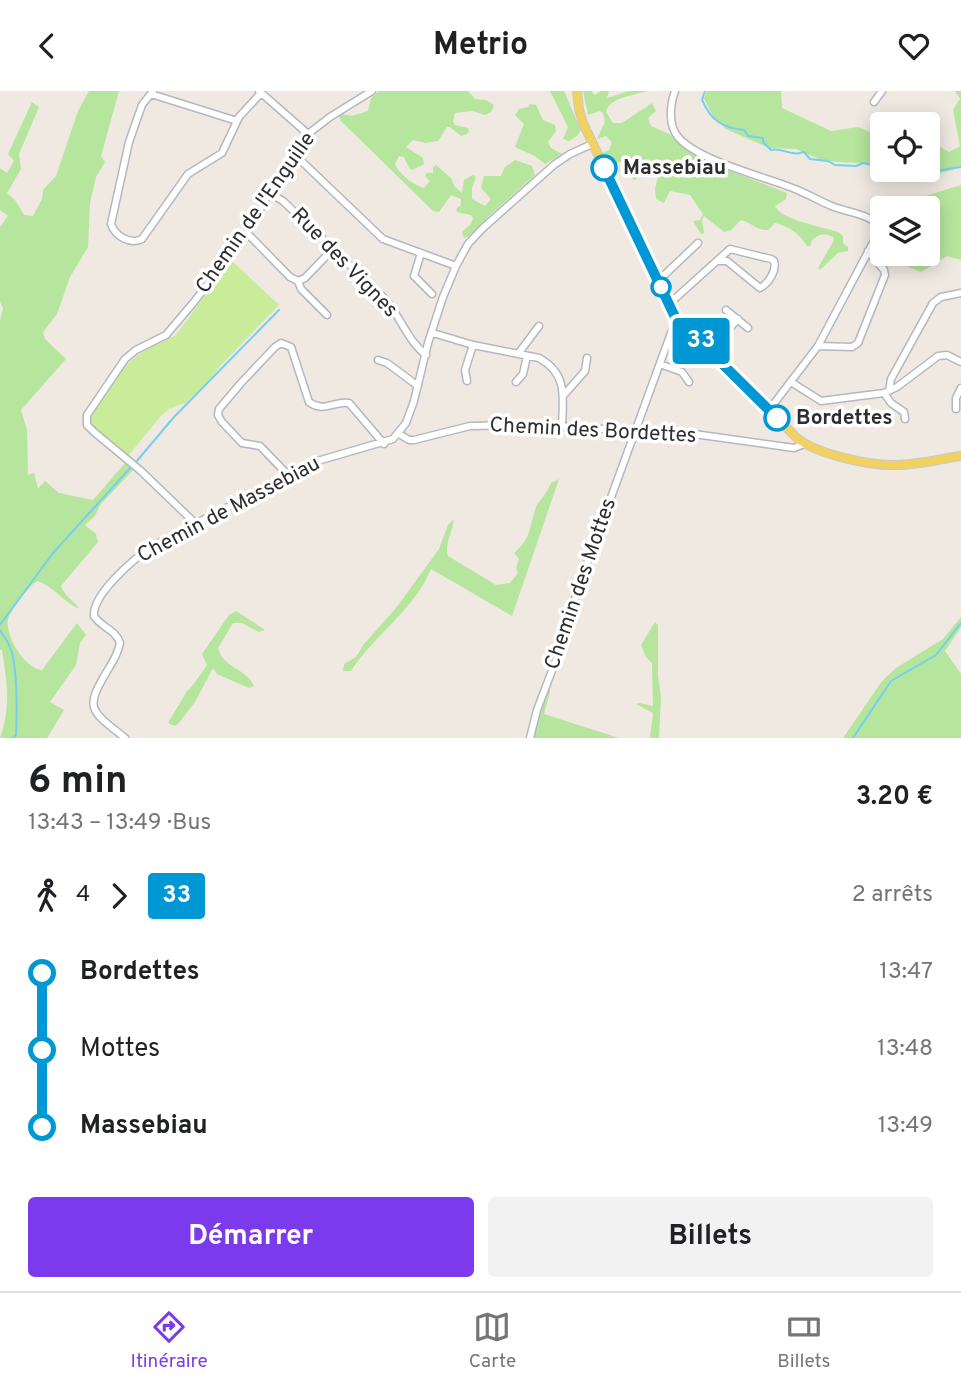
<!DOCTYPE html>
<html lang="fr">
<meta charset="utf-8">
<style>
:root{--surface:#fff;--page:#f2f2f2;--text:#202124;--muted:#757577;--line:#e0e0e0;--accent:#7c3aed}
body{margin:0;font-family:Overpass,sans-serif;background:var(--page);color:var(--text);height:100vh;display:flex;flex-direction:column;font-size:26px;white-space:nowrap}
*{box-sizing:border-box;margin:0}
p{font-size:23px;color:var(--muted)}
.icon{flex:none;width:38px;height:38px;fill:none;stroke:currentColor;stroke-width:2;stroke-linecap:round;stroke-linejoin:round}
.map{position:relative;height:647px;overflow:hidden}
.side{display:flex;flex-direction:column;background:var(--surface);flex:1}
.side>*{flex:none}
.badge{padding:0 14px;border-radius:5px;font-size:24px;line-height:46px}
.controls{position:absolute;left:870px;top:21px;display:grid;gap:14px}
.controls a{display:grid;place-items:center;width:70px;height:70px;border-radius:7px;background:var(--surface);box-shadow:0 4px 18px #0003;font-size:35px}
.map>.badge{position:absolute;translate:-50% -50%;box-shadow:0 0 0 4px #fff}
.legs{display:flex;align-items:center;gap:10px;height:77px;padding:0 28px;font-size:23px}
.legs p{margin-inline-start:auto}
.overview{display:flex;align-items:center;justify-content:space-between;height:119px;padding:0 28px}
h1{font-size:38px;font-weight:700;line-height:52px}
.button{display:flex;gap:14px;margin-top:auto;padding:14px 28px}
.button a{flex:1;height:80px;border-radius:7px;background:var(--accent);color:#fff;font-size:28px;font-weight:700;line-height:80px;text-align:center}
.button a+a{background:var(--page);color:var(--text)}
ul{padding:0 28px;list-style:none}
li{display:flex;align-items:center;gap:24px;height:77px;font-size:26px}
li i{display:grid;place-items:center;width:10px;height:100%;margin:0 9px;background:currentColor}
li i::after{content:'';width:18px;height:18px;margin:-9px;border:5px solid;border-radius:50%;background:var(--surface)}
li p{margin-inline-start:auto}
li:first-child i{background:linear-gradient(#0000 50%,currentColor 0)}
li:last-child i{background:linear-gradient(currentColor 50%,#0000 0)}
header{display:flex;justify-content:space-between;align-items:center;height:91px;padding:0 28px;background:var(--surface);font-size:32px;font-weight:700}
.dock{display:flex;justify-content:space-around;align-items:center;height:98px;border-top:2px solid var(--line);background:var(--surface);font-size:19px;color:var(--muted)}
.dock a{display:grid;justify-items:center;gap:4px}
.dock .active{color:var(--accent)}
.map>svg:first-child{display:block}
</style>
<header><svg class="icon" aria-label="back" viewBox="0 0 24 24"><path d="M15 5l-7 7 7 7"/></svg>Metrio<svg class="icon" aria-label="heart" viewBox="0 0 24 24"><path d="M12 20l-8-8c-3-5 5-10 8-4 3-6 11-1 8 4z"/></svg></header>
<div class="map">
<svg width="961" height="647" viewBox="0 0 961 647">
<rect width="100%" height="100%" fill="#efe9e1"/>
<!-- green -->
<path fill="#b6e59e" d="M89,0H119L101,65L105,71L96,86L90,112L88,156L70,186L57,223L43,241L45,248L66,268L21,319L27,339L28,384L34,382L38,398L45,390L59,402L93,409L126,371L134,378L100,414L95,425L85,434L96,443L98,451L61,495C64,505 74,509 79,518C64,511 53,495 37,490C29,495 12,517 9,525C2,542 25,578 42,579L77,532L86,544L80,552L76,574L50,611L64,619L47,647H0C11,616 7,591 2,559H0V230L3,217L0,211V136L8,125L0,119V77L7,82L14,70L8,63L32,11L39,16L19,63L21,78L7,102L15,109L24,124L33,125L42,108L43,99L56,85L78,20Z
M379,0H468L475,8L486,9L494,14L491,21L485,24L472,20L455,22L453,31L455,34L468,37L469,40L467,43L461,45L450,36H447L438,50L425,52L413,49L406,56L423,67L424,73L412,79L409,77L404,66L399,65L395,73C400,84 412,93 424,97L430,90L425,85L427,82H433V76L436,74L451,87L455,96L462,102L464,89L473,84L476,86L472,97V108L485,115L491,108L481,97L484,85H501L505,76L515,69L532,75L535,84L489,125L470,145L464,147L462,141L471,133L473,127L471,124L457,121L456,118L461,114V108L451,104L439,121L433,120L341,30L339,25L341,23L352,25L368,20L371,7Z
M550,0H564L581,39L577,45L569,50L563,48L568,36Z
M583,0H591L595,4L601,0H609L607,7L629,0H646C634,5 609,6 606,21L613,32H622L652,12L656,20L648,27L651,35L669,43L687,59L710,72L787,102L786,108L775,115C781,129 823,136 838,141L843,145V152L848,156V160L838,162L820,179L818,177L834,149L833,146C824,141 819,143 812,149L810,155H807C799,142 790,136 775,132L768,139C757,140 751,131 741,129L731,139L724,141L704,125L702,129L704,142L701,143L693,130L700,129L703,123L690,104L670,100L664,112L656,108L655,98L662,69L655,71L635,89L632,88L640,73L637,67L616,72L611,77L608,76L601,63L609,59L612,51L606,45L597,48L605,31L603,22L600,20L588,24Z
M707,0H781L782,17L831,40L858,36L882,46V78L873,73L823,70L796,58L769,57L726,38L712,23L704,8Z
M955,0H961V76C938,84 906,91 884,79H928V58L936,49L940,56L949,61L960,55L953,19L960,8Z
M530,13L536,14L543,29L555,34L556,40L548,51L551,57L562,63L545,73L535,65L515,56L524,33L515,24L519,18L528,16Z
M961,94V169L947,165L921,181L877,163L882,151V163H928V117H895L896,114Z
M559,388L512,525L431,478C415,518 374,544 351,580H343L344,573L356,566L364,553L396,517L439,458L448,434L454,428C453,440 444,453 448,465L496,494L510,492L518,482L516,477L519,468L514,462C532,447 529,436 536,416C540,408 547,403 551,392Z
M236,520L265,539L259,541L242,532H233L218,557C224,578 246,577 254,595L249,597L217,583L213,577L195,611L178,633L175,635L168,632L187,600L193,594L207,574L202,563L229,524Z
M961,526V536L945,560L961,583V647H843L882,590L896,577L943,548Z
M655,531L658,534V584L661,606L659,647H650L653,622L636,613L639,612L653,615L652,572L646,566L641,554Z
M549,594L550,601L544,623L619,647H533L539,622Z"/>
<!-- pitch -->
<path fill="#c9ec9a" d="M231,169L279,214L219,276L210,290L185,312L169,318L161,325L128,365L93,338L89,323L124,276L145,259L176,244Z"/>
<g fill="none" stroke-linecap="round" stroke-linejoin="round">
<!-- stream -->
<path stroke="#75cff0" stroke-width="2" d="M705,0L702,9C711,29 722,37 744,39L748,45L763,47V51L771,59C782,56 791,66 804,61L810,68L828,70L835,74L856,75L863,72L882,76
M902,79L923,82L961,76
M136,371L174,326L279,219
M0,534L53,462L132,375
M0,539C3,544 7,549 9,554C18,572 17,623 16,644L13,647
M853,647L891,590L936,564L961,532"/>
<!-- minor casing -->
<g stroke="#b4b7c1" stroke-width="9">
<path id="minor" d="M153,0L142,14L129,51L111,133C115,145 130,154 142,148L188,83L222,62L239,26L261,2
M259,0L308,43
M675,0C670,14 668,34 678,46C698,70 766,86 795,98C808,103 821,111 834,116C848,121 868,123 878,134L876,146L818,255L769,319
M151,3L237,30
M874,11L882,0
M294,63L383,148L456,175
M269,102L283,110L384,207C400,224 407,249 426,264
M247,142L290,186L298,190L305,187L333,158
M421,162L414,185L432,203
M298,190L301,198L327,224
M658,190L698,152
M669,213L730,158L771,168L774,170C777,179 769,192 760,197L727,170H719
M726,219L748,237
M433,242L473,254L539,267C568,283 563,306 562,335
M704,254L727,240L738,228
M818,255L852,256L858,252L885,184L884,179L868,160
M518,263L539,235
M378,269L387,272L418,295
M660,273L682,281L689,291
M467,290L465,279L473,254
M516,291L523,283L527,265
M791,291L821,310L884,302L897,296L938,265L947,264L961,271
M889,300L891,288L933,212L941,206L961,202
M884,302L891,312L904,321L905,328
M563,305L585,280L587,267
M956,318V307L961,297
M399,343L409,349H414L470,335L530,334L694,343L794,357L804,353
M289,385L260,355L242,352L222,331L218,324L219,318L241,292L275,256L281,252L291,256L309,311C324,322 333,310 349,312L384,353
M196,433L141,380L94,341L87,334V324L125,268L136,259L166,244L194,211L247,142L269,102L308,43L330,26L372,0
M125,647C89,618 84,618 109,577C114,569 118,562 120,552C116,539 101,536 94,525C92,503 136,466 153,455L314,371L393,348L406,332L414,310L428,252L443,206L456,175L468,153L483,137L555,73L570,63L592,53
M530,647L537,619L564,548L578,497L671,242L678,230"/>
</g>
<!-- major casing -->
<g stroke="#c9c9c9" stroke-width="10">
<path id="major" d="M577,0L579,18L583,32L675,226L797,347C816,363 870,375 896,374C917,374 940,368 961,365"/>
</g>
<!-- minor -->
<use href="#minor" stroke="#fff" stroke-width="6"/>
<!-- major -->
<use href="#major" stroke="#f2d163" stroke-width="8"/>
</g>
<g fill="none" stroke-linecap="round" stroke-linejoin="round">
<!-- line-1 casing -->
<g stroke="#fff" stroke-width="16">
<path id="line-1" d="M604,77L675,226L777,327"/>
</g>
<!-- line-1 -->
<use href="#line-1" stroke="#0098d4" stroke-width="10"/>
</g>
<!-- markers -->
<g fill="#fff" stroke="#0098d4" stroke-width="3.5">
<circle cx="604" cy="77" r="12"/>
<circle cx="661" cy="196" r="9"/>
<circle cx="777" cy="327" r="12"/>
</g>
<g text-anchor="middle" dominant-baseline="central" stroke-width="7" stroke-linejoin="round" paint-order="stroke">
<!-- stop labels -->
<g font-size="21" font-weight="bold" fill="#2e2e2e" stroke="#fff" text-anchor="start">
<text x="623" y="77">Massebiau</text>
<text x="796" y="327">Bordettes</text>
</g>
<!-- street labels -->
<g font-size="21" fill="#2e2e2e" stroke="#fff">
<text transform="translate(256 122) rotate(-55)">Chemin de l'Enguille</text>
<text transform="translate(344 172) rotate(46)">Rue des Vignes</text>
<text transform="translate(593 340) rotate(3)">Chemin des Bordettes</text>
<text transform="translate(229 419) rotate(-28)">Chemin de Massebiau</text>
<text transform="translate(581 493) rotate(-71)">Chemin des Mottes</text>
</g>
</g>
</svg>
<div class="controls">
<a><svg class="icon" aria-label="locate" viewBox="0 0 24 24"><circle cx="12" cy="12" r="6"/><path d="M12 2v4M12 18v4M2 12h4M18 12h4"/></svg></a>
<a><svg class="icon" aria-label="layers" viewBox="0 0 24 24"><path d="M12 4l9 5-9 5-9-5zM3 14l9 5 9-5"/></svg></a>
</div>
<b class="badge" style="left:701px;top:250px;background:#0098d4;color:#fff">33</b>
</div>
<section class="side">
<div class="overview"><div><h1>6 min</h1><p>13:43 – 13:49 · Bus</p></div><b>3.20 €</b></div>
<div class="legs"><svg class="icon" aria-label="walk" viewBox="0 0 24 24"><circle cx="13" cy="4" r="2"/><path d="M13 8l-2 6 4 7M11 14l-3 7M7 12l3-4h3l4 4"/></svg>4<svg class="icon" aria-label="forward" viewBox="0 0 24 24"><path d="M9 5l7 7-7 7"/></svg><b class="badge" style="background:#0098d4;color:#fff">33</b><p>2 arrêts</p></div>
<ul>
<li><i style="color:#0098d4"></i><b>Bordettes</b><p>13:47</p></li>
<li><i style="color:#0098d4"></i><span>Mottes</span><p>13:48</p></li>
<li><i style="color:#0098d4"></i><b>Massebiau</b><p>13:49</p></li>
</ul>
<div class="button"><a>Démarrer</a><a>Billets</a></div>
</section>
<nav class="dock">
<a class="active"><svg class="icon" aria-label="directions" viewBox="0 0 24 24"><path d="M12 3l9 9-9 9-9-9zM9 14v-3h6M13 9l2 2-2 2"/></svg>Itinéraire</a>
<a><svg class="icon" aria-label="map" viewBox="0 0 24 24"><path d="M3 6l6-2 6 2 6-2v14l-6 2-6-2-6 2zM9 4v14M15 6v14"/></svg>Carte</a>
<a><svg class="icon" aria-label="tickets" viewBox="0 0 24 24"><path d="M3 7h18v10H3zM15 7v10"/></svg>Billets</a>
</nav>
